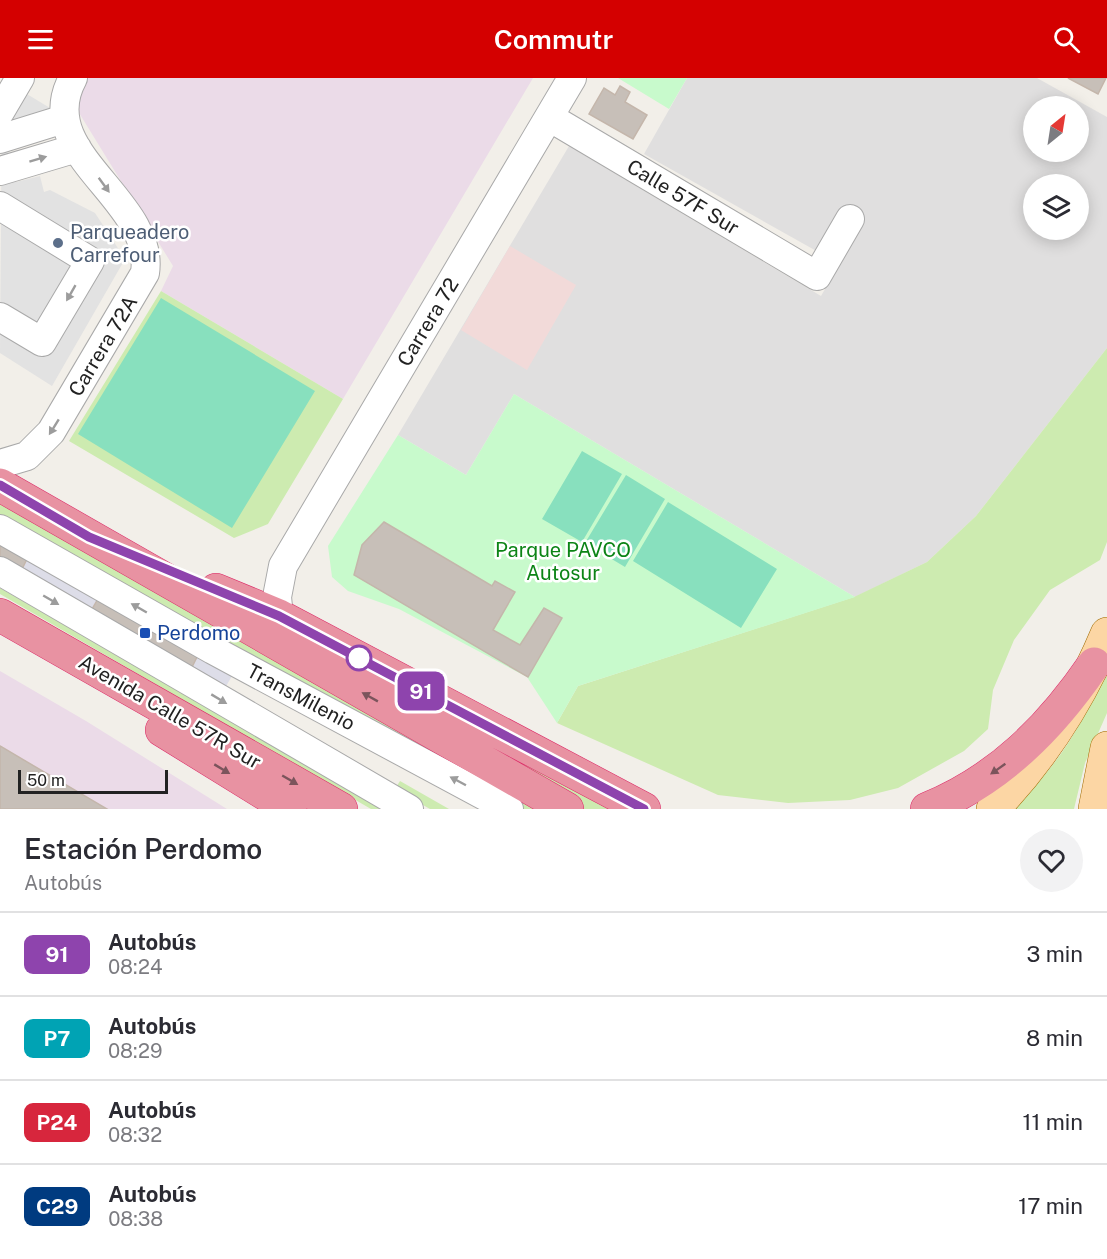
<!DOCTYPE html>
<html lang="es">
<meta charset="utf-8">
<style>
:root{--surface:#fff;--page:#f2f2f3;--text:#2b2b33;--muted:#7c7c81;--line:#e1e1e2;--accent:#d40000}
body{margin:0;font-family:"Public Sans",sans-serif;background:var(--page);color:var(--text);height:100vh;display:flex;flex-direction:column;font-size:22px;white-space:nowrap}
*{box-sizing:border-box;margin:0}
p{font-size:20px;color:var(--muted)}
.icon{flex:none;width:33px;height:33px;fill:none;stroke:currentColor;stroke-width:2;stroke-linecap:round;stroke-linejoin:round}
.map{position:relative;height:731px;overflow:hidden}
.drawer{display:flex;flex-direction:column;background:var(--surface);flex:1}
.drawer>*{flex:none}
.badge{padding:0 12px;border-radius:9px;font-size:21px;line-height:39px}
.needle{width:39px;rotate:30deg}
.controls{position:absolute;left:1023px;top:18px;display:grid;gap:12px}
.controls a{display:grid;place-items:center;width:66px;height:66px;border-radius:50%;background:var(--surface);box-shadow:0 3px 15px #0003;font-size:30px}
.scale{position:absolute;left:18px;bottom:15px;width:150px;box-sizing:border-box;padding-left:6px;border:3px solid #222;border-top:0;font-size:16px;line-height:21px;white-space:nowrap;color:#222;-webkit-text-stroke:4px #fff;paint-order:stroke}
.map>.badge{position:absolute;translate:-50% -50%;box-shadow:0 0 0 3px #fff}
.round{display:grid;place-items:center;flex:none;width:63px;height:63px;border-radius:32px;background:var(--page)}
.summary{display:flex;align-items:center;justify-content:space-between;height:102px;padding:0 24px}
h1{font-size:28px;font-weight:600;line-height:45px}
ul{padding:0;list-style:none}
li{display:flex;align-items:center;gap:18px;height:84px;padding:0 24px;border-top:2px solid var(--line)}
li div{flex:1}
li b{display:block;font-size:22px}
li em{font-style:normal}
li .badge{min-width:66px;font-weight:700;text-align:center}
header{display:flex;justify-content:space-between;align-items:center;height:78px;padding:0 24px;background:var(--accent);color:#fff;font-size:27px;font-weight:600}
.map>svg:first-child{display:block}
</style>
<header><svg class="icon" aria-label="menu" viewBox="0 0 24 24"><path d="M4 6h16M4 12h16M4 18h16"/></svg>Commutr<svg class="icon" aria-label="search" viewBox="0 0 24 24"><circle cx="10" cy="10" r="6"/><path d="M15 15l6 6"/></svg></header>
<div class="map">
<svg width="1107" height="731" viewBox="0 0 1107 731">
<rect width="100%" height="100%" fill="#f2efe9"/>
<!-- residential -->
<path fill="#e0dfdf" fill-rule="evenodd" d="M687,0H1037L1107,39V270L976,438L927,484L855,519L514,316L466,397L398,357L569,68L821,218L857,156L820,175L644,76ZM1034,28H1078V74H1034ZM1034,106H1078V152H1034Z"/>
<!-- commercial -->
<path fill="#f2dad9" d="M510,168L576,207L527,292L461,252Z"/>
<!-- industrial -->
<path fill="#ebdbe8" d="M88,0H533L343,321L161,213L173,188L73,25Z
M0,593L86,643L227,731H0Z"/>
<!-- grass -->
<path fill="#cdebb0" d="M161,213L343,321L268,446L234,460L69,363Z
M1107,270V464L1100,482L1050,512L1014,562L993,612L988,651L964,673L898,710L850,722L788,725L718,717L557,645L578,608L854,519L927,484L976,438Z
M0,424L545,731H523L0,440Z
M0,510L388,731H371L0,516Z
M1107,591V635L1085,685L1074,731H1011C1060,687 1080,650 1107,591Z
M381,608L611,731H584L381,614Z
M400,703L449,731H430L395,711Z"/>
<!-- park -->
<path fill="#c8facc" d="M618,0H687L669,31Z
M514,316L855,519L578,608L557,645L527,599L399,531L348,513L332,499L328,468L398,357L466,397Z"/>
<!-- pitch -->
<path fill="#88e0be" d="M161,220L315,313L232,450L78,356Z
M582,373L622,396L582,464L542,441Z
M626,397L665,421L625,489L585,465Z
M668,424L777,491L741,550L633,483Z"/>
<!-- parking -->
<path fill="#e2e2e2" d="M2,1L50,30L26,45L2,51L16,104L40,98L44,114L50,112L95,135L125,181L52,308L0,275Z"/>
<!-- plaza -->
<path fill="#dddde8" d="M28,479L99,519L91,533L21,493Z
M198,577L233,596L225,610L191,591Z"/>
<!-- building -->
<path fill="#c7bfb8" stroke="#c4b6ab" stroke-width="1.5" d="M1068,0H1106L1098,16Z
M620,8L630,14L625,24L647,37L633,61L589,36L604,10L615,17Z
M384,444L492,508L495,503L515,514L493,552L520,567L544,530L562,540L528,599L354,497L362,467Z
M0,462L28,479L21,493L0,481Z
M99,519L198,577L191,591L91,533Z
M0,668L107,731H0Z"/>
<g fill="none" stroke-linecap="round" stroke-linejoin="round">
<!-- minor casing -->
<g stroke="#a9a9a9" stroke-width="30">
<path id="minor" d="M0,34L20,0
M549,39L817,198L850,141
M0,61L64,41
M0,93L77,70
M0,128L90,183L42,264L0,239
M0,386L27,378L51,354L145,195C156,121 31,76 73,0
M0,451L213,572L509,731
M0,493L409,731
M279,538L277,519L283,488L572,0"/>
</g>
<!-- major casing -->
<g stroke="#a06b00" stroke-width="34">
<path id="major" d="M993,731C1043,679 1079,623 1107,556
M1095,731L1107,670"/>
</g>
<!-- highway casing -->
<g stroke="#dc2a67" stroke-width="34">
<path id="highway" d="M0,407L567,731
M216,512L279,538L644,731
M0,537L341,731
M162,652L290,731
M927,731C999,702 1051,649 1094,586"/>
</g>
<!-- minor -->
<use href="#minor" stroke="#fff" stroke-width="28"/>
<!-- major -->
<use href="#major" stroke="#fcd6a4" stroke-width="33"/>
<!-- highway -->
<use href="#highway" stroke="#e892a2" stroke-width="33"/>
</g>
<!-- one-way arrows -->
<defs><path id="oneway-solid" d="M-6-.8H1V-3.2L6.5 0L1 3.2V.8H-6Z" transform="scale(1.5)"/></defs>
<g fill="#9c9c9c">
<use href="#oneway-solid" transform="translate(38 81) rotate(-17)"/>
<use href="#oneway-solid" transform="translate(104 107) rotate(54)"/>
<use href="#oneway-solid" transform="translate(71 215) rotate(120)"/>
<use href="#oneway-solid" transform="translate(54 349) rotate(122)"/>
<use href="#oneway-solid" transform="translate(51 522) rotate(30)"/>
<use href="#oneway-solid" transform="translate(139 530) rotate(-150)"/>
<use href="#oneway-solid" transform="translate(219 621) rotate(31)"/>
<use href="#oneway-solid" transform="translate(458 703) rotate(-152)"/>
</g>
<g fill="#7b545c">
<use href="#oneway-solid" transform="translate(370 619) rotate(-151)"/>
<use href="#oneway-solid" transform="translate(222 691) rotate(31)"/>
<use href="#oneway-solid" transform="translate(998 691) rotate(145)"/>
<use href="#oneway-solid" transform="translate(290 702) rotate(30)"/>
</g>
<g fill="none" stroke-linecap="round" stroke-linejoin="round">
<!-- line casing -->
<g stroke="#fff" stroke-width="14">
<path id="line" d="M0,407L89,459L279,538L644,731"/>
</g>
<!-- line -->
<use href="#line" stroke="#8e44ad" stroke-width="9"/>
</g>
<!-- markers -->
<circle fill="#5c6f8a" stroke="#fff" stroke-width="2" cx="58" cy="165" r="6"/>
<rect fill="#1a4fb4" stroke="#fff" stroke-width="2" x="139" y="549" width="12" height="12" rx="3"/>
<circle fill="#fff" stroke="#8e44ad" stroke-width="3" cx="359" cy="580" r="12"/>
<g text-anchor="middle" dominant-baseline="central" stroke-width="5" stroke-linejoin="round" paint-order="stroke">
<!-- street labels -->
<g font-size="20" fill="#222" stroke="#fff">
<text transform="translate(683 119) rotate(31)">Calle 57F Sur</text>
<text transform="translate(428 244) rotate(-59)">Carrera 72</text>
<text transform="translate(103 268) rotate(-59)">Carrera 72A</text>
<text transform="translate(301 619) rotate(28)">TransMilenio</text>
<text transform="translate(170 634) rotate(30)">Avenida Calle 57R Sur</text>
</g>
<!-- service labels -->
<g font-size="20" fill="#4e5e75" stroke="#fff" text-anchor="start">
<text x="70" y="154">Parqueadero<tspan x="70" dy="23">Carrefour</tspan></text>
</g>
<!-- park labels -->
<g font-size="20" fill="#0c8416" stroke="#fff">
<text x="563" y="472">Parque PAVCO<tspan x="563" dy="23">Autosur</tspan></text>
</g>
<!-- transit labels -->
<g font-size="20" fill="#164399" stroke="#fff" text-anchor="start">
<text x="157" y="555">Perdomo</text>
</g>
</g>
</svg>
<div class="controls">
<a><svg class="needle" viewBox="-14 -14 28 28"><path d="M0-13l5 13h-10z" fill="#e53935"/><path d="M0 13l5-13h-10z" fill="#7c7c81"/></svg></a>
<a><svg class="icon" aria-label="layers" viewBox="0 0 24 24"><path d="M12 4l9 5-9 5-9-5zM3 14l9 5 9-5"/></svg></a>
</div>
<div class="scale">50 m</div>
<b class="badge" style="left:421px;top:613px;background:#8e44ad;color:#fff">91</b>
</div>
<section class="drawer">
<div class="summary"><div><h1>Estación Perdomo</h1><p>Autobús</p></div><a class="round"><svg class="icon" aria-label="heart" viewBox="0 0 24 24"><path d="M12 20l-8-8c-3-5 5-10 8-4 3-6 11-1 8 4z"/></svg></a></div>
<ul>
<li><span class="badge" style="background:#8e44ad;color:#fff">91</span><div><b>Autobús</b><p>08:24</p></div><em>3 min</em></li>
<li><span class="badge" style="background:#00a3b4;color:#fff">P7</span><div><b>Autobús</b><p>08:29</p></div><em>8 min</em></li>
<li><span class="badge" style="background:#d7263d;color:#fff">P24</span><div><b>Autobús</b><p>08:32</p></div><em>11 min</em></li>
<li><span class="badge" style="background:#003b80;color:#fff">C29</span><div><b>Autobús</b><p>08:38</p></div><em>17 min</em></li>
</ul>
</section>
